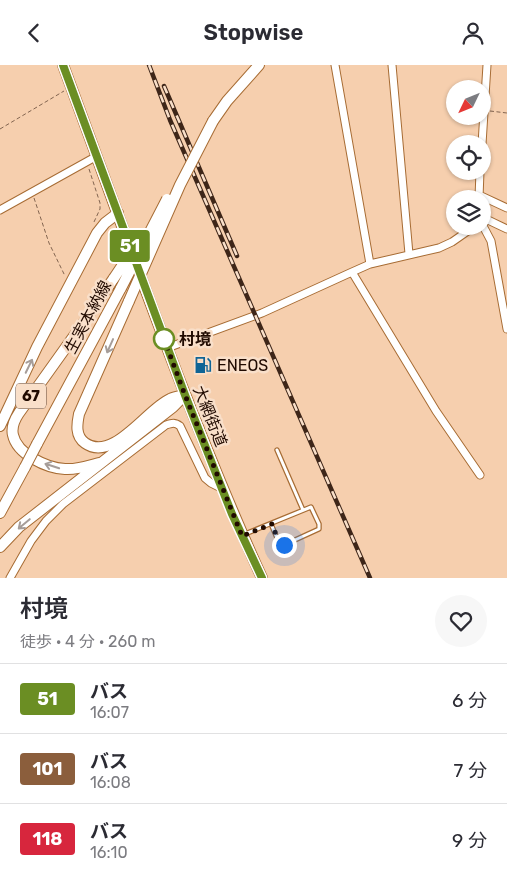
<!DOCTYPE html>
<html lang="ja">
<meta charset="utf-8">
<style>
:root{--surface:#fff;--page:#f7f7f7;--text:#2b2b33;--muted:#7c7c81;--line:#e1e1e2}
body{margin:0;font-family:Rubik,"Noto Sans JP",sans-serif;background:var(--page);color:var(--text);height:100vh;display:flex;flex-direction:column;font-size:19px;white-space:nowrap}
*{box-sizing:border-box;margin:0}
p{font-size:16px;color:var(--muted)}
.icon{flex:none;width:28px;height:28px;fill:none;stroke:currentColor;stroke-width:2;stroke-linecap:round;stroke-linejoin:round}
.map{position:relative;height:513px;overflow:hidden}
.side{display:flex;flex-direction:column;background:var(--surface);flex:1}
.side>*{flex:none}
.badge{padding:0 10px;border-radius:4px;font-size:18px;line-height:32px}
.needle{width:32px;rotate:227deg}
.tools{position:absolute;left:446px;top:15px;display:grid;gap:10px}
.tools a{display:grid;place-items:center;width:45px;height:45px;border-radius:50%;background:var(--surface);box-shadow:0 1px 4px #0004;font-size:25px}
.you{position:absolute;width:25px;height:25px;margin:-12px;border:4px solid #fff;border-radius:50%;background:#1a73e8;box-shadow:0 0 0 8px #1a73e833}
.map>.badge{position:absolute;translate:-50% -50%;box-shadow:0 0 0 2px #fff}
.round{display:grid;place-items:center;flex:none;width:52px;height:52px;border-radius:26px;background:var(--page)}
.overview{display:flex;align-items:center;justify-content:space-between;height:85px;padding:0 20px}
h1{font-size:24px;font-weight:600;line-height:38px}
ul{padding:0;list-style:none}
li{display:flex;align-items:center;gap:15px;height:70px;padding:0 20px;border-top:1px solid var(--line)}
li div{flex:1}
li b{display:block;font-size:19px}
li em{font-style:normal}
li .badge{min-width:55px;font-weight:700;text-align:center}
header{display:flex;justify-content:space-between;align-items:center;height:65px;padding:0 20px;background:var(--surface);font-size:22px;font-weight:600}
.map>svg:first-child{display:block}
</style>
<header><svg class="icon" aria-label="back" viewBox="0 0 24 24"><path d="M15 5l-7 7 7 7"/></svg>Stopwise<svg class="icon" aria-label="person" viewBox="0 0 24 24"><circle cx="12" cy="8" r="4"/><path d="M4 21q1-7 8-7t8 7"/></svg></header>
<div class="map">
<svg width="507" height="513" viewBox="0 0 507 513">
<rect width="100%" height="100%" fill="#f6cfae"/>
<g fill="none" stroke-linecap="round" stroke-linejoin="round">
<!-- lane casing -->
<g stroke="#a76c34" stroke-width="5.5">
<path id="lane" d="M277,385L303,445
M245,469L311,442L319,459V464L284,480H280L271,459"/>
</g>
<!-- street casing -->
<g stroke="#a76c34" stroke-width="9">
<path id="street" d="M335,0L370,199
M392,0L409,189
M482,79L487,0
M479,130L507,143
M479,133L480,106
M0,145L97,91
M482,157L488,155L507,164
M482,159L491,176L507,264
M475,161L452,177L439,183L370,199L352,207L436,346L480,410
M167,283L262,248L352,207
M10,513L31,476L46,456L63,439L166,360C172,358 175,357 180,361L205,413L211,418L223,424"/>
</g>
<!-- primary casing -->
<g stroke="#a76c34" stroke-width="12">
<path id="primary" d="M63,0C127,172 186,346 262,513
M213,56L227,36L259,0
M129,236L79,349C77,359 75,371 85,378C113,398 147,344 170,334C174,332 180,331 185,330
M0,361L37,282L97,168L105,158L118,148
M37,379L121,223
M99,398C88,401 76,405 65,404C46,403 17,389 13,370C11,362 15,354 19,348L84,257L114,213
M0,448L25,402
M0,482L19,462L173,342L184,331"/>
</g>
<!-- path -->
<path stroke="#836550" stroke-width="1" stroke-dasharray="4 2.5" stroke-linecap="butt" d="M490,46L507,48
M0,64L64,26
M89,104L100,138V144L94,157
M34,133L49,178L65,211"/>
<!-- lane -->
<use href="#lane" stroke="#fff" stroke-width="3"/>
<!-- street -->
<use href="#street" stroke="#fff" stroke-width="7"/>
<!-- primary -->
<use href="#primary" stroke="#fff" stroke-width="10"/>
<!-- rail casing -->
<g stroke="#3e2619" stroke-width="4.5">
<path id="rail" d="M149,0L170,55L370,513
M164,21L237,191"/>
</g>
<!-- rail -->
<use href="#rail" stroke="#f9dfc9" stroke-width="2.5" stroke-dasharray="8" stroke-linecap="butt"/>
<!-- primary-bridge casing -->
<g stroke="#a76c34" stroke-width="12" stroke-linecap="butt">
<path id="primary-bridge" d="M114,213L140,174
M121,223L167,134
M129,236L180,120L213,56
M25,402L37,379"/>
</g>
<!-- primary-bridge -->
<use href="#primary-bridge" stroke="#fff" stroke-width="10"/>
</g>
<!-- one-way arrows -->
<defs><path id="oneway-shaft" d="M-6 0H5M1.5-3L5.5 0L1.5 3" fill="none" stroke-width="1.6" stroke-linecap="round" stroke-linejoin="round" transform="scale(1.25)"/></defs>
<g stroke="#a69d99">
<use href="#oneway-shaft" transform="translate(110 281) rotate(114)"/>
<use href="#oneway-shaft" transform="translate(29 301) rotate(-64)"/>
<use href="#oneway-shaft" transform="translate(52 401) rotate(-162)"/>
<use href="#oneway-shaft" transform="translate(24 459) rotate(140)"/>
</g>
<g fill="none" stroke-linecap="round" stroke-linejoin="round">
<!-- line casing -->
<g stroke="#fff" stroke-width="11">
<path id="line" d="M63,0L185,330L232,449L262,513"/>
</g>
<!-- line -->
<use href="#line" stroke="#6b8e23" stroke-width="8"/>
<!-- walk -->
<path stroke="#200a00" stroke-width="5" stroke-dasharray="0 9" d="M164,274L161,266L185,330L242,471L272,459L280,480H284"/>
</g>
<!-- icons -->
<defs>
<g id="fuel-bare" transform="scale(1.35)"><path d="M-5.5-6h7V0h2V4h1.3V-2.5L3-4.5l.8-.8L6-3V5H2.5V1h-1V6h-7ZM-4.2-4.7v3.2H.2V-4.7Z" fill="#0f6495" stroke="#f9dfc9" stroke-width="2.5" paint-order="stroke"/></g>
</defs>
<g fill-rule="evenodd">
<use href="#fuel-bare" x="203" y="300"/>
</g>
<!-- markers -->
<circle fill="#fff" stroke="#6b8e23" stroke-width="2.5" cx="164" cy="274" r="10"/>
<g text-anchor="middle" dominant-baseline="central" stroke-width="5" stroke-linejoin="round" paint-order="stroke">
<!-- shield labels -->
<rect fill="#f9dfc9" stroke="#614a3c" stroke-width="1" x="16" y="318.5" width="30" height="25" rx="4"/>
<g font-size="15" font-weight="bold" fill="#200a00">
<text x="31" y="331">67</text>
</g>
<!-- street labels -->
<g font-size="16" fill="#200a00" stroke="#f9dfc9">
<text transform="translate(88 252) rotate(-62)">生実本納線</text>
<text transform="translate(210 351) rotate(68)">大網街道</text>
</g>
<!-- stop labels -->
<g font-size="16" font-weight="bold" fill="#200a00" stroke="#f9dfc9" text-anchor="start">
<text x="179" y="274">村境</text>
</g>
<!-- poi labels -->
<g font-size="16" fill="#200a00" stroke="#f9dfc9" text-anchor="start">
<text x="217" y="300">ENEOS</text>
</g>
</g>
</svg>
<div class="tools">
<a><svg class="needle" viewBox="-14 -14 28 28"><path d="M0-13l5 13h-10z" fill="#e53935"/><path d="M0 13l5-13h-10z" fill="#7c7c81"/></svg></a>
<a><svg class="icon" aria-label="locate" viewBox="0 0 24 24"><circle cx="12" cy="12" r="6"/><path d="M12 2v4M12 18v4M2 12h4M18 12h4"/></svg></a>
<a><svg class="icon" aria-label="layers" viewBox="0 0 24 24"><path d="M12 4l9 5-9 5-9-5zM3 14l9 5 9-5"/></svg></a>
</div>
<div class="you" style="left:284px;top:480px"></div>
<b class="badge" style="left:130px;top:181px;background:#6b8e23;color:#fff">51</b>
</div>
<section class="side">
<div class="overview"><div><h1>村境</h1><p>徒歩 · 4 分 · 260 m</p></div><a class="round"><svg class="icon" aria-label="heart" viewBox="0 0 24 24"><path d="M12 20l-8-8c-3-5 5-10 8-4 3-6 11-1 8 4z"/></svg></a></div>
<ul>
<li><span class="badge" style="background:#6b8e23;color:#fff">51</span><div><b>バス</b><p>16:07</p></div><em>6 分</em></li>
<li><span class="badge" style="background:#8b5e3c;color:#fff">101</span><div><b>バス</b><p>16:08</p></div><em>7 分</em></li>
<li><span class="badge" style="background:#d7263d;color:#fff">118</span><div><b>バス</b><p>16:10</p></div><em>9 分</em></li>
</ul>
</section>
